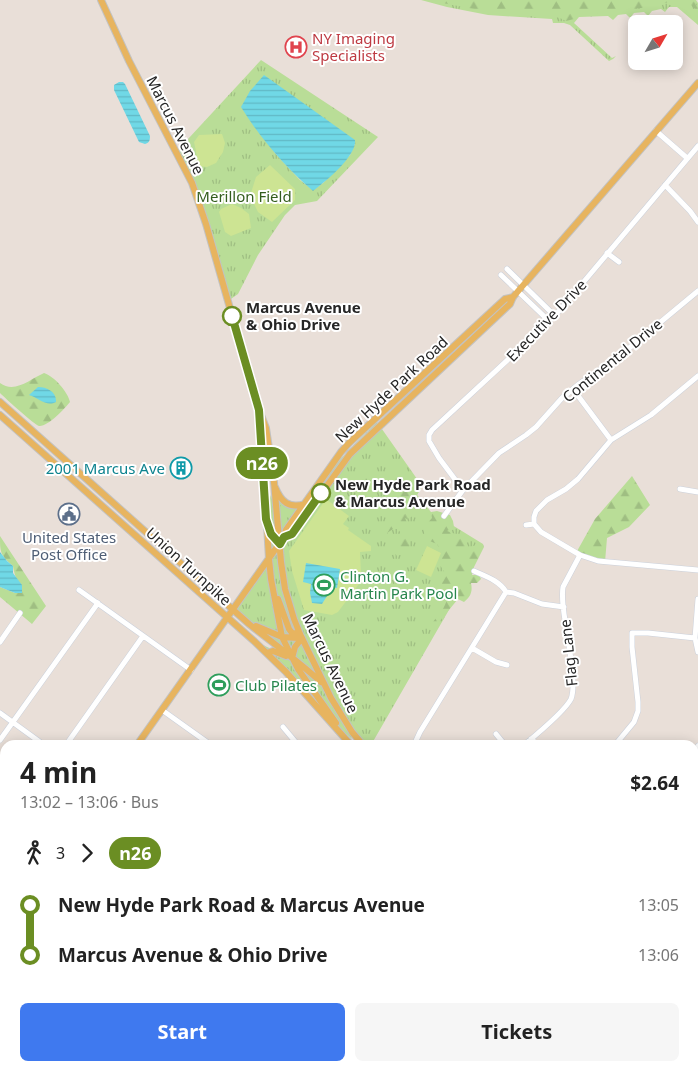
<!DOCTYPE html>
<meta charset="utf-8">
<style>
:root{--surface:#fff;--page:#f6f6f6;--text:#222;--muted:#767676;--accent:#3f79ef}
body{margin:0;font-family:"Noto Sans",sans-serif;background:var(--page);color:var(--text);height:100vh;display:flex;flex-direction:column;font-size:19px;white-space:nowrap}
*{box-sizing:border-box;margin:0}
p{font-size:16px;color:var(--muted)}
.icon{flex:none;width:28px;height:28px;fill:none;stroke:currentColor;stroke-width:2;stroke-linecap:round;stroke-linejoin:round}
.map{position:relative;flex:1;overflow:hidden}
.panel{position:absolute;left:0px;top:740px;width:699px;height:331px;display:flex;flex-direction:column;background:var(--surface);border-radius:15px 15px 0 0;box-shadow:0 2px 12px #0003}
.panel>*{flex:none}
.badge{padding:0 10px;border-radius:16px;font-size:18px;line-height:32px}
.needle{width:32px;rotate:51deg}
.fabs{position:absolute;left:628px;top:15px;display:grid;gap:10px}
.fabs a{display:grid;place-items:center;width:55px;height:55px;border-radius:8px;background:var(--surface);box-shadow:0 2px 12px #0003;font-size:25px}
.map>.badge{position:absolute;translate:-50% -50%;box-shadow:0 0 0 2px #fff}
.legs{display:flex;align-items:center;gap:8px;height:55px;padding:0 20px;font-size:16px}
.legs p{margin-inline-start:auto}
.head{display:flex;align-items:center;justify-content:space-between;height:85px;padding:0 20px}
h1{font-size:28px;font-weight:700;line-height:38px}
.primary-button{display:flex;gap:10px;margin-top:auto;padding:10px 20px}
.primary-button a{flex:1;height:58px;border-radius:8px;background:var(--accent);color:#fff;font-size:20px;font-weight:700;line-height:58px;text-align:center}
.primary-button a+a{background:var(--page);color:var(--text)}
ul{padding:0 20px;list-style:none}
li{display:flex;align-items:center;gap:18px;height:50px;font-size:19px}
li i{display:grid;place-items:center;width:8px;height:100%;margin:0 6px;background:currentColor}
li i::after{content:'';width:12px;height:12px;margin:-6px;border:4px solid;border-radius:50%;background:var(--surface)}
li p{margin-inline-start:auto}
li:first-child i{background:linear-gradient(#0000 50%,currentColor 0)}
li:last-child i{background:linear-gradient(currentColor 50%,#0000 0)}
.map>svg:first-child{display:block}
</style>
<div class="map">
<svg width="698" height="1071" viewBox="0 0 698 1071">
<defs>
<pattern id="grass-tufts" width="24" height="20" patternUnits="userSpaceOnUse" patternTransform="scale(1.25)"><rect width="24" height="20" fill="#b9dd97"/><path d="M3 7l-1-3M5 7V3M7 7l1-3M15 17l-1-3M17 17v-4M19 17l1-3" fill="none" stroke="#9fbe82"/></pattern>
<pattern id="forest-firs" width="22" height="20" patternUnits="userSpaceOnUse" patternTransform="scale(1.25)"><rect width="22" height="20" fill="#b9dd97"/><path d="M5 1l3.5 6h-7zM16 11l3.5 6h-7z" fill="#9fbe82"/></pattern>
<pattern id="water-rules" width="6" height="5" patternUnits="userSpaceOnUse" patternTransform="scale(1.25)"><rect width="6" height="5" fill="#70d8e6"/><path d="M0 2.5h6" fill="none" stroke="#61b9c5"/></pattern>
</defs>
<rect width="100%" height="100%" fill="#e9dfd8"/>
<!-- education -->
<path fill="#eadac8" d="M5,930V1015L0,1011V937Z"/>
<!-- grass -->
<path fill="url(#grass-tufts)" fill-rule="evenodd" d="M421,0H696L698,3V25L677,7H669L665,12L661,9L652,11L648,16L644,12L634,13L630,18L626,14L618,15L613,20L608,16L579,17L574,23L612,58L616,56L613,59L609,61L570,25L564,23H553L552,19L488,15L447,7Z
M261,60L378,137L317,201L295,205L285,215L258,255L238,294L228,301L206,224L176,152ZM355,144L350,155L323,183L313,190L300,180L274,152Z
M377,422L422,486L417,495L431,512L483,544L472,570L371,745H363L348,728L352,739L343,731L325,710L254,641L289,657L233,610L269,559L266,511L271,495L277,522L274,482L284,501L298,506L349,450Z"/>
<!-- forest -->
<path fill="url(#forest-firs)" d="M429,0H693L698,7V12L690,4H684L673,1L653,6L616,12L579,16L574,19L566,21C544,8 514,14 490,11C470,9 449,4 429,0Z
M44,373C54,376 68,392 70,402C65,408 48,427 39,426C35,425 5,398 0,393V383C15,394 30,379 44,373Z
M406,475H411L422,486L417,495L424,504C420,512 415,515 407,519L405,518C411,531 414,552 397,556L394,552V545L401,538L402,535L398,529H393L387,533L390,536L372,531C378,525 386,522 391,516V511L388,506L385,486L393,481L399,483L401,478Z
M632,476L650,505L629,527L607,538L605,562L576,553L595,519Z
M437,511L450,515L453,521L454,527L447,531L458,535L468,546V548L479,544H483L484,547L474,567L472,575H479L481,579L477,583H471C473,592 470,597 464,602L458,599L439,622L436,624H432C434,620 436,618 439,615C446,606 449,595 450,584L445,587C436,586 439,577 445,573L440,565L443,553L437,544L427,540L425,537L424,530L425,526L432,518L431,512Z
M0,536L46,606L32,624L0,597V587L15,593H22C19,584 14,575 13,566C0,555 0,552 0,536Z"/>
<!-- pitch -->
<path fill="#cde493" d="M222,134L225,143L223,152L216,163L207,167L199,166L194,142L199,135Z
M270,165L295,189V200L272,222L258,212L250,196L256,177Z
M232,204L241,208L249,214L251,228L231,236L225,232L219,212L221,209Z
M326,499L349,516L343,524L349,528L348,530L371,546V551L360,552L361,575L372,574V579L362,580L338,612L332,615L304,610L292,571L289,551Z
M427,546L441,553L431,577L416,570Z"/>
<!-- water -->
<path fill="url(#water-rules)" d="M264,75L355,140C357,156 325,182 313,191C285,167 260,138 241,107L250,91Z
M119,82H123L125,84L150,136C150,141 149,143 145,144L139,142L114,90V85Z
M38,387C47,387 57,392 56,402C46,407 39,398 29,395Z
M0,552L7,561L13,566V573L22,585V593H15L0,587Z
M306,563L340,569L337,588L328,586L327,596L322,604L312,603L310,593L311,584L303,582Z"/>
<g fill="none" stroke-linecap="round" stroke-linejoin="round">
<!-- minor casing -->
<g stroke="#cbd1db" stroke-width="6">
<path id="minor" d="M656,131L687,158
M665,185L690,211L698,222
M607,253L619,262
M507,269L554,315
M501,275L549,321
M698,376L651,415L611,440L578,479L566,489L547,500L536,511L534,517V524L541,532L580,555L598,561L698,570
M573,389L611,440
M680,489L698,492
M463,490L439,458L429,441V435L432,430L541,329L560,310L698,146
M444,516L463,490L499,453L526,435L536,427L562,398L579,384L616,359L698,291
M526,525L534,524
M474,571C485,576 500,581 506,592L514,593L542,604L564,607
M79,590L191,670
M698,599L695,638L698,652
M0,642L20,613
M472,648L496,662L507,665
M162,710L211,745
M0,713L44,745
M283,727L298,745
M496,734L505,745
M531,739L538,745
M0,740L98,603
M66,745L143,636
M414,745L420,732L506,592
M524,745C536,735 565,711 571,699C577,684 568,643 566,626C564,614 561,600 563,587L580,555
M615,745L634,722L638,711V702L632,647V633H648L695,638
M694,751L698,746
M0,837L5,830
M694,856L698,851
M0,893L5,897
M694,956L698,951
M0,1037L5,1030
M694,1061L698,1063
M168,1066H175
M455,1066L458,1071
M520,1066L523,1071
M620,1066L623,1071
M36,1071L37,1066
M277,1071L282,1066
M360,1071L365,1066"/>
</g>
<!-- major casing -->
<g stroke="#c2c2c2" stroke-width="8">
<path id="major" d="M101,0L129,61L192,183L206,224L259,410L266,428L274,482L281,562L285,589L294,619L300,634L331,698L352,732L363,745
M0,402L249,624C273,643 298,661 321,682
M0,415L254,641L286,672L351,745
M259,416L265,491L269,559L271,579L282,637L298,669L336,723
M275,487C281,502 289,509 305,504
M284,537L292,534L350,454L510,304L513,297L698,83
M278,599L289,629L292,633L300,634
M256,626L282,637L298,638
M267,653L273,651L286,656
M292,658L295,647L302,638
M137,745L284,537L286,530L341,452L349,443L505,299L513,297
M0,937L5,930
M572,1066L575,1071
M582,1066L585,1071"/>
</g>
<!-- minor -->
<use href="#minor" stroke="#fff" stroke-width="5"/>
<!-- major -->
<use href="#major" stroke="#e7b45f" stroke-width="6"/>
</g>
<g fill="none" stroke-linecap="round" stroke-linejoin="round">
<!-- line-1 casing -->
<g stroke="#fff" stroke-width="11">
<path id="line-1" d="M232,316L259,410L266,519L271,534L280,544L284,537L292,534L321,493"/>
</g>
<!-- line-1 -->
<use href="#line-1" stroke="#6b8e23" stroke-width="8"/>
</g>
<!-- icons -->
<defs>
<g id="hospital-ring" transform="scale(1.125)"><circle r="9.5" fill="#fff" stroke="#e0444e" stroke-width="1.5"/><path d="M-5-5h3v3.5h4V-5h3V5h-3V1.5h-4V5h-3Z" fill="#e0444e"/></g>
<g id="building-ring" transform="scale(1.125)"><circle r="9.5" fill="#fff" stroke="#0f9aa8" stroke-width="1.5"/><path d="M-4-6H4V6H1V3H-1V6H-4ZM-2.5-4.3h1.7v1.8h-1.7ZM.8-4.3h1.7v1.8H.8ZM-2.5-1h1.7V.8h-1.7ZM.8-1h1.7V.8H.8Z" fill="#0f9aa8"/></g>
<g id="civic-ring" transform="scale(1.125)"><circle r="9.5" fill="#fff" stroke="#5c6f8a" stroke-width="1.5"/><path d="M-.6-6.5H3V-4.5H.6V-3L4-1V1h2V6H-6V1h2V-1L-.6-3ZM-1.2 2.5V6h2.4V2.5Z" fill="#5c6f8a"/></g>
<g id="stadium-ring" transform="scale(1.125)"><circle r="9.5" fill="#fff" stroke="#2e9e5b" stroke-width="1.5"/><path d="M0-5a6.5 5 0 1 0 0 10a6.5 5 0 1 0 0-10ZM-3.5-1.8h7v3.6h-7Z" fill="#2e9e5b"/></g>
</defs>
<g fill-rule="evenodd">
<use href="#hospital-ring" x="296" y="47"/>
<use href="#building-ring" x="181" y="468"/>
<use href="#civic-ring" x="69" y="514"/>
<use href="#stadium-ring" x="324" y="585"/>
<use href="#stadium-ring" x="219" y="685"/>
</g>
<!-- markers -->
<g fill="#fff" stroke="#6b8e23" stroke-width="2.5">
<circle cx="232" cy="316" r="9"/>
<circle cx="321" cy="493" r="9"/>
</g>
<g text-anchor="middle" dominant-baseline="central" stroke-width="4" stroke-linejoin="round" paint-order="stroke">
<!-- health labels -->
<g font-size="15" fill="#be3a42" stroke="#fff" text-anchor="start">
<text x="312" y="38">NY Imaging<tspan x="312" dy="17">Specialists</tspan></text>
</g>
<!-- street labels -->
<g font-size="15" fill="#262626" stroke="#fff">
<text transform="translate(176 125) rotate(63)">Marcus Avenue</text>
<text transform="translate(546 320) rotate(-46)">Executive Drive</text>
<text transform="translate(612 360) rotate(-39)">Continental Drive</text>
<text transform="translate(391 389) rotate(-43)">New Hyde Park Road</text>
<text transform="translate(189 566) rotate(42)">Union Turnpike</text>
<text transform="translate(568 653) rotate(-96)">Flag Lane</text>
<text transform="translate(331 663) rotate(64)">Marcus Avenue</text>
</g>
<!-- park labels -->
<g font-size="15" fill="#335d1d" stroke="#fff">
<text x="244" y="196">Merillon Field</text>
</g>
<!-- stop labels -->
<g font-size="15" font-weight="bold" fill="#262626" stroke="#fff" text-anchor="start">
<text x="246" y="307">Marcus Avenue<tspan x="246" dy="17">&amp; Ohio Drive</tspan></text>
<text x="335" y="484">New Hyde Park Road<tspan x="335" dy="17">&amp; Marcus Avenue</tspan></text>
</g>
<!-- culture labels -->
<g font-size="15" fill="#0d838f" stroke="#fff" text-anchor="end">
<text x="165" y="468">2001 Marcus Ave</text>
</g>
<!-- service labels -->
<g font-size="15" fill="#4e5e75" stroke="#fff">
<text x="69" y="537">United States<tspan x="69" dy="17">Post Office</tspan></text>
</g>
<!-- leisure labels -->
<g font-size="15" fill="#27864d" stroke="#fff" text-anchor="start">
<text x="340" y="576">Clinton G.<tspan x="340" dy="17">Martin Park Pool</tspan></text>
<text x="235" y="685">Club Pilates</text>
</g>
</g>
</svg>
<div class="fabs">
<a><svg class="needle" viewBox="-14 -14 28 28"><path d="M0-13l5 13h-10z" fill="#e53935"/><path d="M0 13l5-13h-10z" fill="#767676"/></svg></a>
</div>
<b class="badge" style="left:262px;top:463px;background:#6b8e23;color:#fff">n26</b>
<section class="panel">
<div class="head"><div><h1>4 min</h1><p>13:02 – 13:06 · Bus</p></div><b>$2.64</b></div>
<div class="legs"><svg class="icon" aria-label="walk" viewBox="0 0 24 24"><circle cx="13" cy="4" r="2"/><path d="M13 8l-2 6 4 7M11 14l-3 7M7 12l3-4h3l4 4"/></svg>3<svg class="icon" aria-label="forward" viewBox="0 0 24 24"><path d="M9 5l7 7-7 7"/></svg><b class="badge" style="background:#6b8e23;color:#fff">n26</b></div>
<ul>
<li><i style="color:#6b8e23"></i><b>New Hyde Park Road &amp; Marcus Avenue</b><p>13:05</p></li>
<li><i style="color:#6b8e23"></i><b>Marcus Avenue &amp; Ohio Drive</b><p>13:06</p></li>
</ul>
<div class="primary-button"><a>Start</a><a>Tickets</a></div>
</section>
</div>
